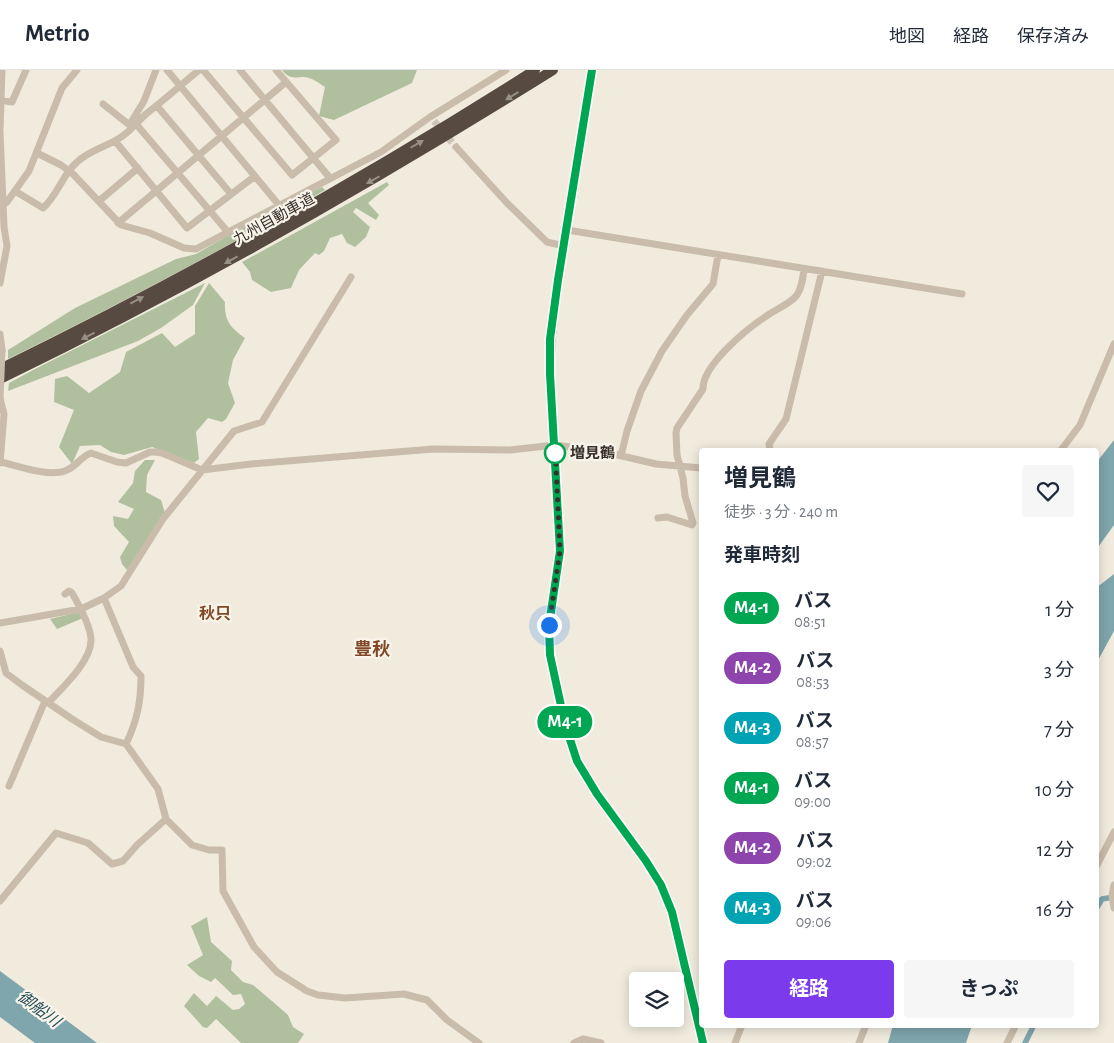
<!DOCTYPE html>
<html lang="ja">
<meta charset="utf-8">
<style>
:root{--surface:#fff;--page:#f6f6f7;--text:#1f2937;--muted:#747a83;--line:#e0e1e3;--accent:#7c3aed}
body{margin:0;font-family:"Alegreya Sans","Noto Sans JP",sans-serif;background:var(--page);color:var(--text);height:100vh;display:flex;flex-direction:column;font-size:19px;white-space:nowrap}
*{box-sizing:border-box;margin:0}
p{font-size:16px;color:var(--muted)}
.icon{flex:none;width:28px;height:28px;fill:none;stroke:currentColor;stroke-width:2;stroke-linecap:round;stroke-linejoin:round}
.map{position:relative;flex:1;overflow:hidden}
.drawer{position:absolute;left:699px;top:378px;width:400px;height:580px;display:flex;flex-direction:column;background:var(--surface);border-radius:5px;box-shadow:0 2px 12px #0003}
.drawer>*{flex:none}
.badge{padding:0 10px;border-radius:16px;font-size:18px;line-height:32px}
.buttons{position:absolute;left:629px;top:902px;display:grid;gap:10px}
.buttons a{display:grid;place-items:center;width:55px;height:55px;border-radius:5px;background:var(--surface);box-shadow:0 2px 12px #0003;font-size:25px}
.you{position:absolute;width:25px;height:25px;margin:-12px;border:4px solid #fff;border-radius:50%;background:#1a73e8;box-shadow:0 0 0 8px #1a73e833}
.map>.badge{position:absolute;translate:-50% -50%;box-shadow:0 0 0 2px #fff}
h2{padding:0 25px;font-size:19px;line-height:45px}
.round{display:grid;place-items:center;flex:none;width:52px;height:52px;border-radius:5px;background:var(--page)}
.headline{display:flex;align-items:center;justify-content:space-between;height:85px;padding:0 25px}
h1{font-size:24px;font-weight:700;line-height:38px}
.action{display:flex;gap:10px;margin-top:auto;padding:10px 25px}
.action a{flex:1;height:58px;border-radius:5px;background:var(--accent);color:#fff;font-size:20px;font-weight:700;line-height:58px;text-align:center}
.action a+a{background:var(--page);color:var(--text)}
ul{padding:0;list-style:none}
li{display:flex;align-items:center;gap:15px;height:60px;padding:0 25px}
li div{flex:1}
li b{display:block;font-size:19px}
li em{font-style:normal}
li .badge{min-width:55px;font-weight:700;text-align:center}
header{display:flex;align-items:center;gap:30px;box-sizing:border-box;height:70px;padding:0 25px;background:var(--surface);border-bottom:1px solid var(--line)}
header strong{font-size:24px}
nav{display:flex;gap:28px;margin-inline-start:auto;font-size:18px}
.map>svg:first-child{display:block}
</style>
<header>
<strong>Metrio</strong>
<nav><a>地図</a><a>経路</a><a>保存済み</a></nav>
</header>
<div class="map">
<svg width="1114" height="973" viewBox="0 0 1114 973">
<rect width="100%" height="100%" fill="#f1ebde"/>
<!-- green -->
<path fill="#b0c09f" d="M282,0H417L412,13L334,50L319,46L325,17C319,13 311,7 303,7C294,8 288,8 282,0Z
M387,112L389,115L368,133L379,145L376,150L356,138L353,142L370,157L366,167L355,177L347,173L342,164L330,168L324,181L319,185L315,183L299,200L291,218L271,222L252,210L250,202L242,192Z
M322,117L325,120C222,181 115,236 8,289V280L75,238L176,189L196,184L276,138Z
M205,213L193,235L161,258L138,271L8,321L9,313L35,299Z
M209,213L225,232C224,251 231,258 245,268L233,290L228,313L235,333L226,349L222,352L208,348L196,362L199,389L194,393L152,377L124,385L111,382L100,375L80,376L72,394L59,377L74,340L54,332L55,309L67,306L89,323L120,302L126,282L162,263L175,277L195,264V236Z
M145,390H155L147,405L146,422L161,430L165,443L127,500L122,494L120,487L129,472L114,456L113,446L128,449L134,439L118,432L133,413L135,401Z
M80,542L83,548L57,559L50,549Z
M207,847L211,872L232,891L231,900L243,912L253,915L272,931L288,945L293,957L304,964L298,973H241L216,949L207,958L203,957L184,936L194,923L207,936L216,926L233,940L239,939L245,934L241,924L233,925L215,908L211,912L199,906L187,895L203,885L191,856Z"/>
<!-- water -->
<path fill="#7fa5ad" d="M1114,370V455L1096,480V393Z
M1114,504V561L1096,594V518Z
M0,901L97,973H35L0,947Z
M893,955H972L966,973H888Z"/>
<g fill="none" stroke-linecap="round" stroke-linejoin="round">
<!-- canal -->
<path stroke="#7fa5ad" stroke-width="5.5" d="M1096,839L1102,829L1114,827
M1025,973L1034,955"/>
<!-- minor-tunnel -->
<path stroke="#ccc5ba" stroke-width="7" stroke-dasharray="7 3.5" stroke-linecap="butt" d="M434,51L456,77"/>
<!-- minor -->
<path stroke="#c9bcaa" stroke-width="7" d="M167,0L278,134
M203,0L292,105L336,70L276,0
M240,0L330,108
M1,30L12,32L26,0
M103,34L132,57
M157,36L231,124
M130,54L144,31L156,0
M136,54L227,161
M0,60L2,0
M0,62L4,157L7,176L0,213
M115,71L187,158L255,106
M456,77L507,133L547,172L564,176
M37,83L61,95L73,104L121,155L150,163L184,178L196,179L381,82L430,47L506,0
M15,121L43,138C58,125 62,105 77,92C91,79 110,76 124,65C132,59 138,51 146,44C164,30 181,15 199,0
M99,131L138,98
M3,134L7,132L29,101L62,18L77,0
M118,153L286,12
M567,160L962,224
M0,264L2,280
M770,380L769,374L786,349L822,201
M1061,380L1080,355L1114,274
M621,386L627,361L641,321L662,281L687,245L713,214L718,185
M1,392C19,396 52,409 69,399C77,395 82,386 91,383L117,392L126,393L150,382H155L162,383L202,400L251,394L433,379L510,380L555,375L601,381L656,394L701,398
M0,393L4,344L0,328
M658,448L667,447L692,455L693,453L685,426L683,408L677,385L676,363L677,358L703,319C702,295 749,257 768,245C778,238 790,234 797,225C802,217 803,208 804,199
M104,528L133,597L141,606C141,632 137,651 126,674
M0,553L81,539L104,528L121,516L163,449L234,361L262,352L351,207
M0,581L6,603L22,615L72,649L101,667L126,674L158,719L166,749L192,775L209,780H222L223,821L254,877L277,902L307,921L318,925L345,928L404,924L427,930L447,950L479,973
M48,633C62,618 92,591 91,569C90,555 79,535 72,523L69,521L65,524
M9,716L45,631
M1096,797L1114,762
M1114,815L1112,826L1114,838
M0,831L56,763L88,773L112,794L123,791L137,775L166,749
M574,973L583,969L601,973
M735,973L742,955
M859,973L866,955
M1007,973L1016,955"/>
<!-- major -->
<path stroke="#78695b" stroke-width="9" d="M592,0L558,210L551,269L550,304L560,481L549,555L550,585L565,654L577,691L597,724L646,791L661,815L672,842L703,973"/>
<!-- highway -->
<path stroke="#574b41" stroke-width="10" d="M0,299C184,209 362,110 535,0
M0,309C190,217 374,112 553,0"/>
<!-- minor-bridge -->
<path stroke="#c9bcaa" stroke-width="7" d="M0,328L2,280"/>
</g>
<!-- one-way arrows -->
<defs><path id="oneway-solid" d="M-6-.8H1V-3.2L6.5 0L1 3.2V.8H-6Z" transform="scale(1.25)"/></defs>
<g fill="#988f85">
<use href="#oneway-solid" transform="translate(512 26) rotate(148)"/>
<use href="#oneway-solid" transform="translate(417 74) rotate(-30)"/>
<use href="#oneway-solid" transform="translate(373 110) rotate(150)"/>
<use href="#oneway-solid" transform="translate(231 190) rotate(151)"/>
<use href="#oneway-solid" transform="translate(137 230) rotate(-28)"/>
<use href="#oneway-solid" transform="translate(88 266) rotate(153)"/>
</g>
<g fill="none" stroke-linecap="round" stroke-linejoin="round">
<!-- line casing -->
<g stroke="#fff" stroke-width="11">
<path id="line" d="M592,0L558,210L550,269V304L560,481L549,555L550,585L565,654L577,691L597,724L646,791L661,815L672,842L703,973"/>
</g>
<!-- line -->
<use href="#line" stroke="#00a651" stroke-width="8"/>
<!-- walk -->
<path stroke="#372f29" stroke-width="5" stroke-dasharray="0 9" d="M549,555L560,481L555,375V383"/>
</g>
<!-- markers -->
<circle fill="#fff" stroke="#00a651" stroke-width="2.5" cx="555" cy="383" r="10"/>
<g text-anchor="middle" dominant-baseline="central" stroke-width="4.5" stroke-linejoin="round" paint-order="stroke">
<!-- street labels -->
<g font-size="15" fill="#372f29" stroke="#f9f4ea">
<text transform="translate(274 149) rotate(-29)">九州自動車道</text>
</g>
<!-- stop labels -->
<g font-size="15" font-weight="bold" fill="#372f29" stroke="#f9f4ea" text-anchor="start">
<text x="570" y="383">増見鶴</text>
</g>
<!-- neighbourhood labels -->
<g font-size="16" font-weight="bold" fill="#814827" stroke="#f9f4ea">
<text x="215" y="544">秋只</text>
</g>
<!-- water labels -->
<g font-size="16" font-style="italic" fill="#214c56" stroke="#f9f4ea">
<text transform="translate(39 939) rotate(37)">御船川</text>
</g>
<!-- quarter labels -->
<g font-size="18" font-weight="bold" fill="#814827" stroke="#f9f4ea">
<text x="372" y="580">豊秋</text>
</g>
</g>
</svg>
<div class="buttons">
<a><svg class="icon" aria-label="layers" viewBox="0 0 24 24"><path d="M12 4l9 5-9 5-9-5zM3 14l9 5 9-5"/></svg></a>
</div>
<div class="you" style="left:549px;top:555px"></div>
<b class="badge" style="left:565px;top:652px;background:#00a651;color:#fff">M4-1</b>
<section class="drawer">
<div class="headline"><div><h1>増見鶴</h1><p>徒歩 · 3 分 · 240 m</p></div><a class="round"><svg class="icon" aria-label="heart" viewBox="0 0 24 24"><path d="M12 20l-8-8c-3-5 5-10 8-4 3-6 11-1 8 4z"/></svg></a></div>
<h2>発車時刻</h2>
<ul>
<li><span class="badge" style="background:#00a651;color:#fff">M4-1</span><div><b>バス</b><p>08:51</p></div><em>1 分</em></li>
<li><span class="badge" style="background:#8e44ad;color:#fff">M4-2</span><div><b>バス</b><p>08:53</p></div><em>3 分</em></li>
<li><span class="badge" style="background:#00a3b4;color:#fff">M4-3</span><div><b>バス</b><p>08:57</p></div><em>7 分</em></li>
<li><span class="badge" style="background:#00a651;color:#fff">M4-1</span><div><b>バス</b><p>09:00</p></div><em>10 分</em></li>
<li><span class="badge" style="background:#8e44ad;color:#fff">M4-2</span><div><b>バス</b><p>09:02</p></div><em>12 分</em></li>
<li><span class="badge" style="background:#00a3b4;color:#fff">M4-3</span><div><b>バス</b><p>09:06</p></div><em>16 分</em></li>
</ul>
<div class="action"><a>経路</a><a>きっぷ</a></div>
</section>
</div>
